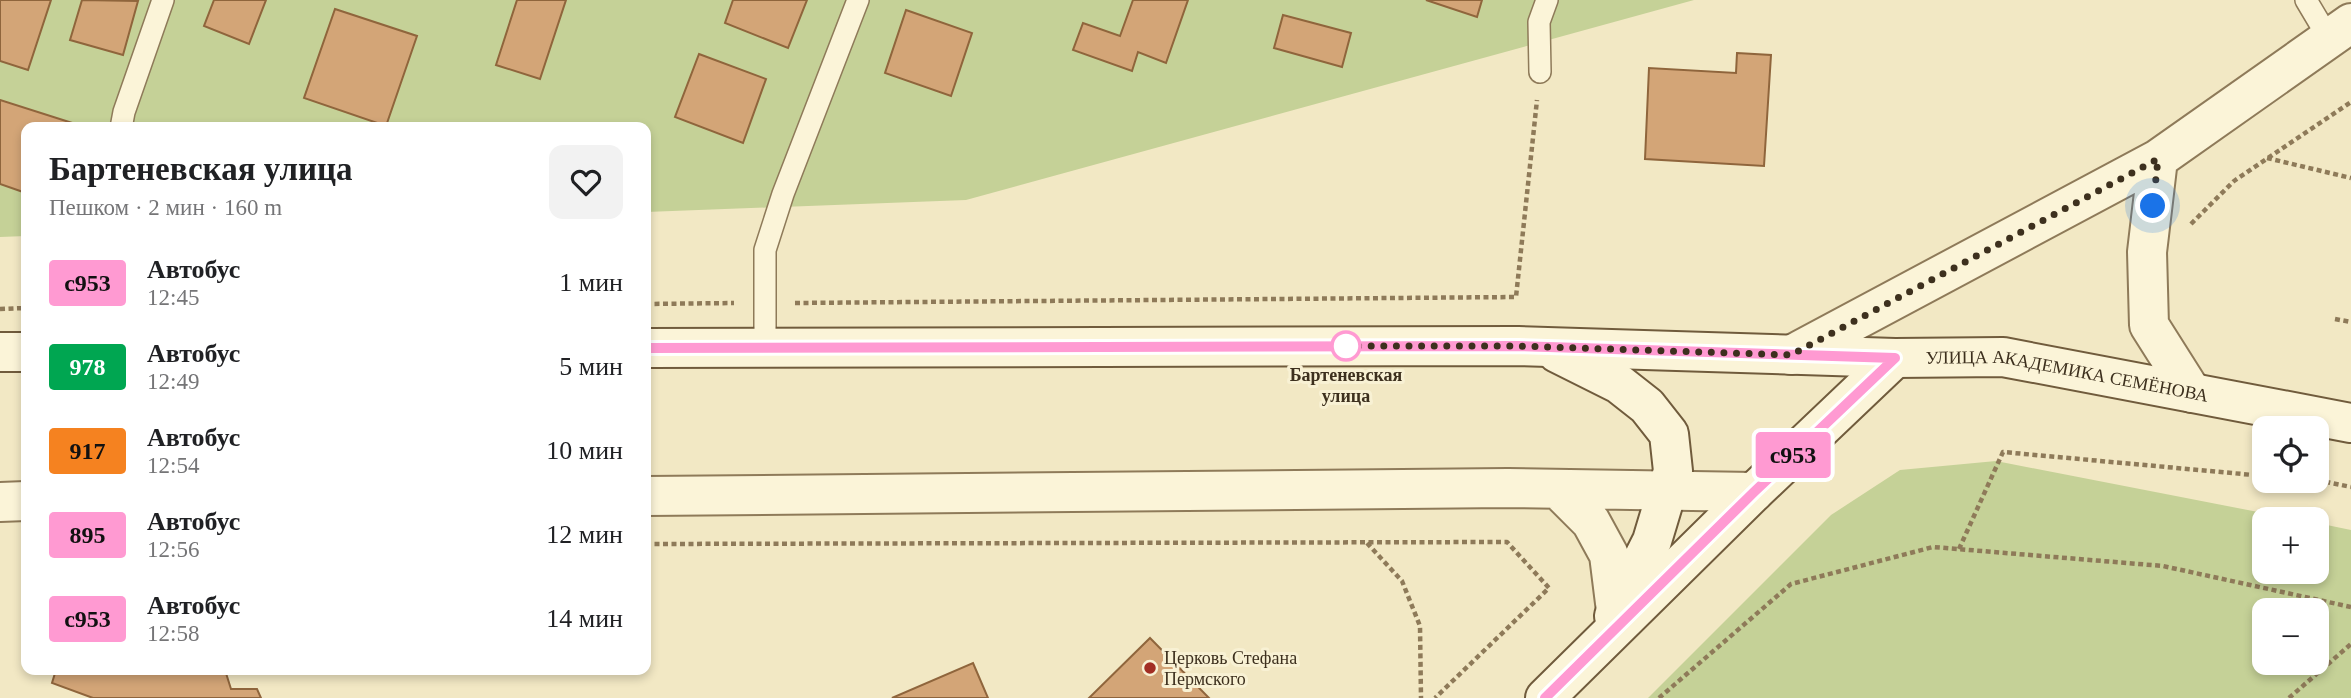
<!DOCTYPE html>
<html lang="ru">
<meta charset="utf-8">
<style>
:root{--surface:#fff;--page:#f2f2f2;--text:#202124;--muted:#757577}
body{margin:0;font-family:Georgia,serif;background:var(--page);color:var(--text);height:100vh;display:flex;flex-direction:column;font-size:26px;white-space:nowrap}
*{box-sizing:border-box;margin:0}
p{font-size:23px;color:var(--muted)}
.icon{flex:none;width:38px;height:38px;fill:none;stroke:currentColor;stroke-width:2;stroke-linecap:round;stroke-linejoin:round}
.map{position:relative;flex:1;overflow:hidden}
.drawer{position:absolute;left:21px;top:122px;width:630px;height:553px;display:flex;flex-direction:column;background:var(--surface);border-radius:14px;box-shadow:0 4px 10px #0003}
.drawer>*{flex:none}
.badge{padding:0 14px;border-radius:5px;font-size:24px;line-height:46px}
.controls{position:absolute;left:2252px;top:416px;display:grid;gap:14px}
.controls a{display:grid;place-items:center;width:77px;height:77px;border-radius:14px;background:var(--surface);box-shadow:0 4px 10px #0003;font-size:35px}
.you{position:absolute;width:35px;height:35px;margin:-18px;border:5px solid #fff;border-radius:50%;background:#1a73e8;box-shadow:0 0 0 10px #1a73e833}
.map>.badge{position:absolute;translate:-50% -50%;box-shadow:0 0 0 4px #fff}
.round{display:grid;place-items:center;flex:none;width:74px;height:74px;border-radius:14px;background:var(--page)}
.head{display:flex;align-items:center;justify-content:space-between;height:119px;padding:0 28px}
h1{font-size:33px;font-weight:700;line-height:52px}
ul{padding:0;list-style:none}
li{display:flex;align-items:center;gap:21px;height:84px;padding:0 28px}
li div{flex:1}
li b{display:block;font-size:26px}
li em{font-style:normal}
li .badge{min-width:77px;font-weight:700;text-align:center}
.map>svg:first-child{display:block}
</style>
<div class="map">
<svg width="2351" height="698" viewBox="0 0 2351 698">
<rect width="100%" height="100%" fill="#f2e8c4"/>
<!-- green -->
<path fill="#c5d197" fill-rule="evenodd" d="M0,0H1694L966,200L646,212V128H26V236L0,237Z
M1996,461L2299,520H2264V572H2317V523L2351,530V698H1648L1831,515L1900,470ZM2264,611H2317V663H2264Z"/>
<!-- building -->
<path fill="#d3a577" stroke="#8f653c" stroke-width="2" d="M0,0H51L28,70L0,61Z
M82,0L138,1L123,55L70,40Z
M214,0H266L249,44L204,26Z
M517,0H566L540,79L496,65Z
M733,0H807L788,48L725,23Z
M1133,0H1188L1166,63L1138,52L1132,71L1073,50L1083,23L1120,36Z
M1426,0H1482L1477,17Z
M335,9L417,36L386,126L304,98Z
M906,10L972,33L951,96L885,73Z
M1283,15L1351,33L1342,67L1274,48Z
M1737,53L1771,55L1764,166L1645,159L1649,68L1736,73Z
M699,54L766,79L743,143L675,117Z
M0,100L88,128H26V193L0,184Z
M1150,638L1209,698H1089Z
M973,663L988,698H892Z
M56,670H225L231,689H257L261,698H93L52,683Z"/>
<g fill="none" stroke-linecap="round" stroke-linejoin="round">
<!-- lane casing -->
<g stroke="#8e7a59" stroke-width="24">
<path id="lane" d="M2306,0L2328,37
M1540,72L1539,22L1547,0
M121,128L124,112L163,0
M765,347V250L783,194L858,0"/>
</g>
<!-- street casing -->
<g stroke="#8e7a59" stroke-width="42">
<path id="street" d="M2158,159L2147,252L2149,325L2192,393
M1791,355L2158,159L2351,23
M1558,489L1591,522L1609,555L1616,611
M646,496L1508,488L1754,492
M0,502L26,501"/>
</g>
<!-- secondary casing -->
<g stroke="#705b3c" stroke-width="42">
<g id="secondary">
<path id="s1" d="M646,348L1518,346L1895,358L2003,357L2351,423"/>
<path d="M0,352H26"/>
<path d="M1557,353L1619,384L1647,406L1669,434L1673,471L1652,541L1614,616"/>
<path d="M1545,698L1754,492L1895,358"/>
</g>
</g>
<!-- path -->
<path stroke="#8e7a59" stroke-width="4.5" stroke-dasharray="5 3.5" stroke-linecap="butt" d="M2267,158L2351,178
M2191,224L2234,181L2351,102
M795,303L1516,297L1537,100
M646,304L734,303
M0,309L26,308
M2335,319L2351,322
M2317,480L2351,487
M1367,543L1402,581L1420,626L1421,698
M646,544L1507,542L1549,588L1435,698
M1959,549L2003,452L2264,476
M1659,698L1791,584L1933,547L2163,566L2351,607
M2289,698L2351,644"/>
<!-- lane -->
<use href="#lane" stroke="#fbf4d8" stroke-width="21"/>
<!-- street -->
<use href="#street" stroke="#fbf4d8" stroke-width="38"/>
<!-- secondary -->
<use href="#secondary" stroke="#fbf4d8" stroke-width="38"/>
</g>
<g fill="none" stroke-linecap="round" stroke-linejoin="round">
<!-- line casing -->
<g stroke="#fff" stroke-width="16">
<path id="line" d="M646,348L1518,346L1895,358L1754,492L1545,698"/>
</g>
<!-- line -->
<use href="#line" stroke="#ff9ad2" stroke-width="10"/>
<!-- walk -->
<path stroke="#3d301e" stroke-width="7" stroke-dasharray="0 12.6" d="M1346,346H1518L1791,355L2158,159L2153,206"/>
</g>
<!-- markers -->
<circle fill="#fff" stroke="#ff9ad2" stroke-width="3.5" cx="1346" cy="346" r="14"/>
<circle fill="#a22e23" stroke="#f8f1d4" stroke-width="2.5" cx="1150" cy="668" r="7"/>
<g text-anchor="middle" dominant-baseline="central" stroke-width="6" stroke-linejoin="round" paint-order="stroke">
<!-- stop labels -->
<g font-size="18" font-weight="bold" fill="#3d301e" stroke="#f8f1d4">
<text x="1346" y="375">Бартеневская<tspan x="1346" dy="21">улица</tspan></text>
</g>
<!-- street labels -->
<g font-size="18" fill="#3d301e" stroke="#f8f1d4">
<text stroke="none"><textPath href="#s1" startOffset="1423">УЛИЦА АКАДЕМИКА СЕМЁНОВА</textPath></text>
</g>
<!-- poi labels -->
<g font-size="18" fill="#3d301e" stroke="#f8f1d4" text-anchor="start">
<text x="1164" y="658">Церковь Стефана<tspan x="1164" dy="21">Пермского</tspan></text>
</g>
</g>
</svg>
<div class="controls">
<a><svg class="icon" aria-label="locate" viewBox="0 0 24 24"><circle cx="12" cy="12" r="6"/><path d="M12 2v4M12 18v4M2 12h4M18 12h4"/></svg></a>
<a>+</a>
<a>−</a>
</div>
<div class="you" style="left:2153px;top:206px"></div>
<b class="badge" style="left:1793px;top:455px;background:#ff9ad2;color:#111">с953</b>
<section class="drawer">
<div class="head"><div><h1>Бартеневская улица</h1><p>Пешком · 2 мин · 160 m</p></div><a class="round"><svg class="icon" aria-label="heart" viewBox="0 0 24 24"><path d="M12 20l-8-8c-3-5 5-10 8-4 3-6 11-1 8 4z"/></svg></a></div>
<ul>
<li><span class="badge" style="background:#ff9ad2;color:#111">с953</span><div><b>Автобус</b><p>12:45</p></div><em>1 мин</em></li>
<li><span class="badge" style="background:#00a651;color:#fff">978</span><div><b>Автобус</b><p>12:49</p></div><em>5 мин</em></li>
<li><span class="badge" style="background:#f58220;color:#111">917</span><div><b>Автобус</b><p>12:54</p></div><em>10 мин</em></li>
<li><span class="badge" style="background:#ff9ad2;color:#111">895</span><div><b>Автобус</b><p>12:56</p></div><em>12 мин</em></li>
<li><span class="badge" style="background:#ff9ad2;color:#111">с953</span><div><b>Автобус</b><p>12:58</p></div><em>14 мин</em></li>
</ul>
</section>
</div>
